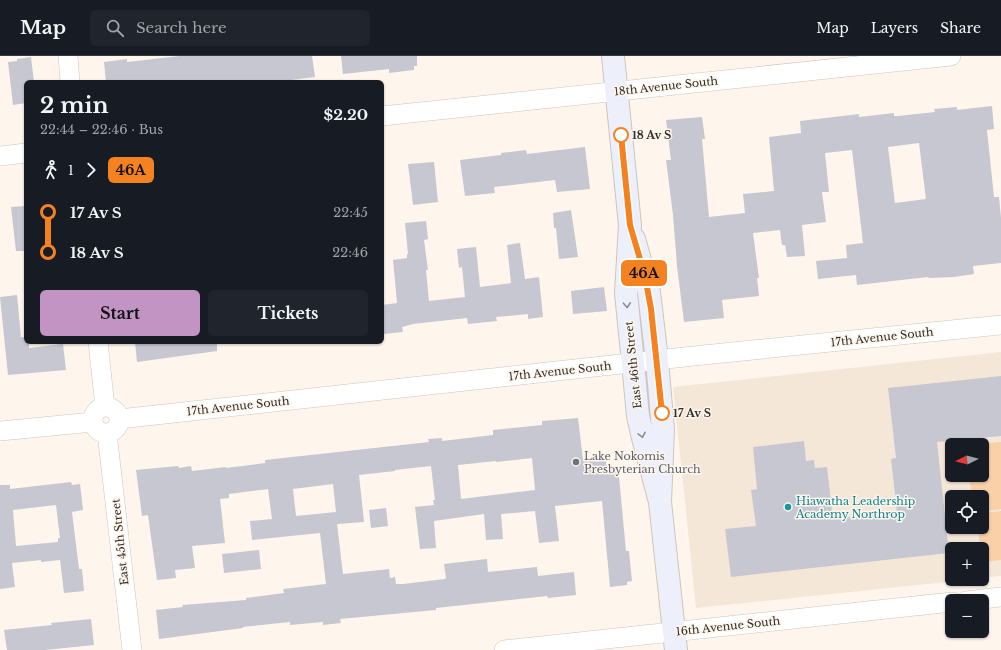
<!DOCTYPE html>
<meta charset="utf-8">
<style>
:root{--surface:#171b24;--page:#20242c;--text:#f1f3f6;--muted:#9ea1a6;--line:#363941;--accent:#c294c4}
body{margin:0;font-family:"Libre Baskerville",serif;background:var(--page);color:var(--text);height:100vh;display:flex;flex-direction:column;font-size:15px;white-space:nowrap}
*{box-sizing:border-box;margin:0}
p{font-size:13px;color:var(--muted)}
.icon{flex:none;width:22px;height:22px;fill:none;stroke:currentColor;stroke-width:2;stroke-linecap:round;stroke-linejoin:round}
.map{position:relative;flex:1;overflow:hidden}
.details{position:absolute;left:24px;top:24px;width:360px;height:264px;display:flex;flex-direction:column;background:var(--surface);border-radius:6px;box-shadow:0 1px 3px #0004}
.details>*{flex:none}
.badge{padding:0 8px;border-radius:6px;font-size:14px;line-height:26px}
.needle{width:26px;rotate:264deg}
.fabs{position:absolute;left:945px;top:382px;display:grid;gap:8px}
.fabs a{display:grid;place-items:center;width:44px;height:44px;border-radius:6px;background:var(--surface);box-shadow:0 1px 3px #0004;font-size:20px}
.map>.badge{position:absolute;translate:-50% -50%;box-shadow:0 0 0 2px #fff}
.legs{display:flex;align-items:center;gap:6px;height:44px;padding:0 16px;font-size:13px}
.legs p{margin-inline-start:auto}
.headline{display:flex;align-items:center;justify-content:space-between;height:68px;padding:0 16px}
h1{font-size:22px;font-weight:800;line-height:30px}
.primary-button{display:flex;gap:8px;margin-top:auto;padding:8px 16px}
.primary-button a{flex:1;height:46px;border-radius:6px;background:var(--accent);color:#111;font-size:16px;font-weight:800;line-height:46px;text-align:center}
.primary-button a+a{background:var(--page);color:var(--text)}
ul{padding:0 16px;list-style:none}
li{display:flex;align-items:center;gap:14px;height:40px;font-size:15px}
li i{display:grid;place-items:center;width:6px;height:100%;margin:0 5px;background:currentColor}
li i::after{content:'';width:10px;height:10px;margin:-5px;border:3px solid;border-radius:50%;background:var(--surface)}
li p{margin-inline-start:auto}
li:first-child i{background:linear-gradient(#0000 50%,currentColor 0)}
li:last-child i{background:linear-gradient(currentColor 50%,#0000 0)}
header{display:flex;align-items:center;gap:24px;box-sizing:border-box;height:56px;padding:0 20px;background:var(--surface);border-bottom:1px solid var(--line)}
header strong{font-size:19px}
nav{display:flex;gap:22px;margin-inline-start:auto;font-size:14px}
.search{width:280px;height:36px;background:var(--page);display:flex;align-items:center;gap:10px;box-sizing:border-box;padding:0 14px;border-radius:6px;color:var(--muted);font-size:15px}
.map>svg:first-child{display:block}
</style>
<header>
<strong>Map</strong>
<div class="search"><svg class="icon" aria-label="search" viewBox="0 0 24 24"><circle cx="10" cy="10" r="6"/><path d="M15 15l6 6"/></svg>Search here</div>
<nav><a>Map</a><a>Layers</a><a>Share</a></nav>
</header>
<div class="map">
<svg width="1001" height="594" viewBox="0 0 1001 594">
<rect width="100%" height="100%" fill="#fef5ec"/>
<!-- built -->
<path fill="#f5e7d8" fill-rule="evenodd" d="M1001,296V520L982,522V493H952V523H975L696,552L673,331ZM952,389H982V419H952ZM952,441H982V471H952Z"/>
<!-- green -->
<path fill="#f9d0a7" d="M1001,386V453L982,456V441H972L969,419H982V389H970Z
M1001,455V504L982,506V493H980L978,471H982V457Z"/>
<!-- building -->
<path fill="#c7c7d2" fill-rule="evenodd" d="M180,0H312L315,21L275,26H106L104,6L127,3V6Z
M341,0H417V10H414V14L389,17V13L343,18Z
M31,1L34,26H26V47L13,49L8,6L17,5V3Z
M992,50L994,73L987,74L994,141H999L1001,162V207L973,210L974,218L954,221L929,222L928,221L857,229L856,219L818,223L816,205L847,202L846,189L863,187L852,94L825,97L829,136H822L826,166L802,169L805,200L787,201L785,189H782L780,174L753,177L759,222H757L759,240L722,244L724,262L684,266L677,210L673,159L666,104H671L666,64L702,61L705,83H702L709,161L745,157L743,138L774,135L769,81L801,77L800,65L859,58V61L894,57V60H898L935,56L934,53L957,51V54ZM919,87L926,143L895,147L888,91Z
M585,91L590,133L557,136L555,124L494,131L495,137L465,140L460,104L501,99V97L526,94L527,98Z
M434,106L438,146L413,149L408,108Z
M26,150V195H16L11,151Z
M571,154L578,201L559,203L556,172H554L553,157Z
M426,165L428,183L424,184L428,214H426L429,245L465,241L462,211L459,212L457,193L476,191L480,231L511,227L507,189L520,187L525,223L539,221L543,261L528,263V258L496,261L497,265L468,268L467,262L413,268L402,271L403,276L384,278L382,249L397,247L393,204L407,202V198H408L405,167Z
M604,231L607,255L573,258L571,235Z
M17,239L21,281H26V286H29V292L63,288L66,314L8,319L0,241Z
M135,286H217V295L137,306Z
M1001,320V380L937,386L949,497L731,521L725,473L756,470L751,434L757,433L753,391L804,385L806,405L814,404L815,412L827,411L833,463L897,456L891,403L896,402L888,332Z
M578,362L583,404L605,402L607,412L618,410L626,495H629L632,525L627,526V529L610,531L602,445L555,450L559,485L539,487L535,455L501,458L503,483L486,484L484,458L434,465L436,492L420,493L415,451L434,449L433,444H435L431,410L395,414V415L359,419L364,466L337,468L343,518L389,513L390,522L395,521L396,528H403L445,523L446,522L444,508L487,503L488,516L537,511L538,520L574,516L576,539L548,542L547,540L436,552V554L340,563L341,567L323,569V566L290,569V566L243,571V572L159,583L156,554L183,551L182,549L246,544V542L284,537L283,533L326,528L320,477L252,484L250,465L272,463L268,433L229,438V442L220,443L225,487L192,490L195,512L175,514L176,522L157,524L148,459L142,460L136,414L178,410L179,412L191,410L192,415L226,411V412L265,407V404L429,386L428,383L442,382V385L493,379V374L542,369V365ZM532,402L535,434L461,443L458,409L496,405V406ZM333,428L336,456L296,460L293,433Z
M71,426L72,429L80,428L83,454L72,456L79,513H82L84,535L64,537L60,504L41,506V504L12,507L15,531L0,533V429H10V433ZM56,449L60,482H58V486L16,490L13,454Z
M386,452L388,470L371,472L369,454Z
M259,494L261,513L224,517L222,498Z
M91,563L94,589L45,594H7L4,574L52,569L51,567Z"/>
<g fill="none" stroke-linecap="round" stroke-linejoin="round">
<!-- street casing -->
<g stroke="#cec5bd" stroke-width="20">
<path id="street" d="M68,0L70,26
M382,60L951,0
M0,100L26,97
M98,286L105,351
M93 364a13 13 0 1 1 26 0a13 13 0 1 1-26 0Z
M119,363L703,299L1001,269
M0,375L93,366
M107,377L132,594
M966,545L1001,541
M504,594L952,546"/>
</g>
<!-- secondary casing -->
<g stroke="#cec5bd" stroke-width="24">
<path id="secondary" d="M613,0L630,169L626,237L633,307L638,360L643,382L660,446
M634,183L649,236L657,304L663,374L660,446L676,594"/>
</g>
<!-- street -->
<use href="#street" stroke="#fff" stroke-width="19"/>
<!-- secondary -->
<use href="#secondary" stroke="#edf0fa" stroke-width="22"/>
</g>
<!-- one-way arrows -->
<defs><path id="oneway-chevron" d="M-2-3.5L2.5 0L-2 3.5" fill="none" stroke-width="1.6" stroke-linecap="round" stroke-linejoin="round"/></defs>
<g stroke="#8e8e92">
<use href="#oneway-chevron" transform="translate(627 249) rotate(87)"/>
<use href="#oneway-chevron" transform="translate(642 379) rotate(78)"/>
</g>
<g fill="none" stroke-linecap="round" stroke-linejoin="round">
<!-- line-1 casing -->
<g stroke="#fff" stroke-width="9">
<path id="line-1" d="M621,79L630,169L645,220L651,253L662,357"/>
</g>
<!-- line-1 -->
<use href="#line-1" stroke="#f58220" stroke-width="6"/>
</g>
<!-- markers -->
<g fill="#fff" stroke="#f58220" stroke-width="2">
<circle cx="621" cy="79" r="7"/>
<circle cx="662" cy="357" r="7"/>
</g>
<circle fill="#6b7280" stroke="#fef5ec" stroke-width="1.5" cx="576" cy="406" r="4"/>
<circle fill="#0f9aa8" stroke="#fef5ec" stroke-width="1.5" cx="788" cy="451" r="4"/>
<g text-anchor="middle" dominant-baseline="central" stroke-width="3" stroke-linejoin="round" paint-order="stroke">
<!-- street labels -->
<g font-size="11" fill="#302d2a" stroke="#fef5ec">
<text transform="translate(666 30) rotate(-6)">18th Avenue South</text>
<text transform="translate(882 281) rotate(-6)">17th Avenue South</text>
<text transform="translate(633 309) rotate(-96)">East 46th Street</text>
<text transform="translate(560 315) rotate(-6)">17th Avenue South</text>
<text transform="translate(238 350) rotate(-6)">17th Avenue South</text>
<text transform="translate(120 486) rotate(-96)">East 45th Street</text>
<text transform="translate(728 570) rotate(-6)">16th Avenue South</text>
</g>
<!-- stop labels -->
<g font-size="11" font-weight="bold" fill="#302d2a" stroke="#fef5ec" text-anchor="start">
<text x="632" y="79">18 Av S</text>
<text x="673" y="357">17 Av S</text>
</g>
<!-- worship labels -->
<g font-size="11" fill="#5b616d" stroke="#fef5ec" text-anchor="start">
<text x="584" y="400">Lake Nokomis<tspan x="584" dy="13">Presbyterian Church</tspan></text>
</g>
<!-- culture labels -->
<g font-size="11" fill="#0d838f" stroke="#fef5ec" text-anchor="start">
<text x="796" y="445">Hiawatha Leadership<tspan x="796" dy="13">Academy Northrop</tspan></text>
</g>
</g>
</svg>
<div class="fabs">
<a><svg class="needle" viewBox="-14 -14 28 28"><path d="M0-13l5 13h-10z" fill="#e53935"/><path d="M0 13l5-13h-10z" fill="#9ea1a6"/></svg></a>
<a><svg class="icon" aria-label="locate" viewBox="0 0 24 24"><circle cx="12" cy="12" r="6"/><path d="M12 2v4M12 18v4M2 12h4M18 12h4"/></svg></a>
<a>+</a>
<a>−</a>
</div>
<b class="badge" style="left:644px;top:217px;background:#f58220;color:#111">46A</b>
<section class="details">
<div class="headline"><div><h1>2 min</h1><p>22:44 – 22:46 · Bus</p></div><b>$2.20</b></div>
<div class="legs"><svg class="icon" aria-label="walk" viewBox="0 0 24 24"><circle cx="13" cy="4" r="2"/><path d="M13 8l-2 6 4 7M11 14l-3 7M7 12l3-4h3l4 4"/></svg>1<svg class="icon" aria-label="forward" viewBox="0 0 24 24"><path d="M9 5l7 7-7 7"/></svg><b class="badge" style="background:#f58220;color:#111">46A</b></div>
<ul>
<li><i style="color:#f58220"></i><b>17 Av S</b><p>22:45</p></li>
<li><i style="color:#f58220"></i><b>18 Av S</b><p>22:46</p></li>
</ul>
<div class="primary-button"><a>Start</a><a>Tickets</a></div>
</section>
</div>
